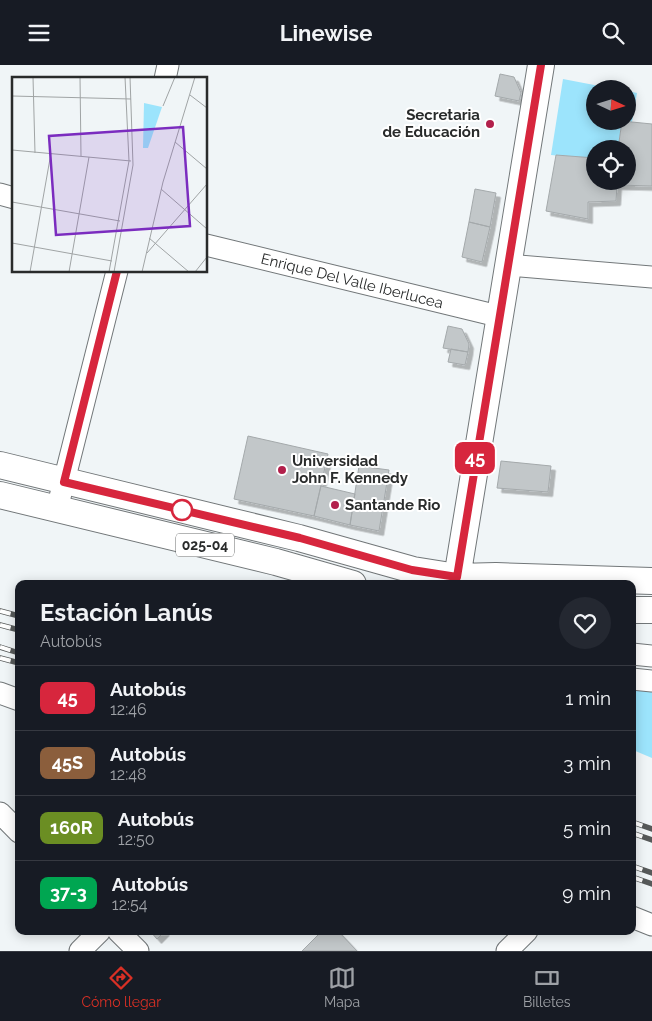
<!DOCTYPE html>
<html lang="es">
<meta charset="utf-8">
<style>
:root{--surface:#171b24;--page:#242831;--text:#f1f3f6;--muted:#9ea1a6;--line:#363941;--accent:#d93025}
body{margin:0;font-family:Raleway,sans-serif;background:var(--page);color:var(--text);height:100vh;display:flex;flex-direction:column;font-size:19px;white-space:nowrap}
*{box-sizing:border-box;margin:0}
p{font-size:16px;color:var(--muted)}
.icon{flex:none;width:28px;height:28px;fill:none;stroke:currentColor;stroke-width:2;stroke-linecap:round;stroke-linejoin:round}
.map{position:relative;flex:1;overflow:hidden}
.panel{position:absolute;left:15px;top:515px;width:621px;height:355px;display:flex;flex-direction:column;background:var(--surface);border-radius:10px;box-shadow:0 2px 12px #0003}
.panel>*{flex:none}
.badge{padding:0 10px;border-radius:8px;font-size:18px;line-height:32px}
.needle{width:32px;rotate:94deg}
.buttons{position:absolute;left:586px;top:15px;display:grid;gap:10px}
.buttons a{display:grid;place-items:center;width:50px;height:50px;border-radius:50%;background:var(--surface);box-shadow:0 2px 12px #0003;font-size:25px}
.map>.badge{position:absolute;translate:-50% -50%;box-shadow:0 0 0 2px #fff}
.round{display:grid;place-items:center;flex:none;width:52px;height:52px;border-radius:26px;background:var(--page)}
.head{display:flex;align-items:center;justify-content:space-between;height:85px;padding:0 25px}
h1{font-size:24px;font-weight:700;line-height:38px}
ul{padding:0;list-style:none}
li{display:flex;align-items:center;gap:15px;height:65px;padding:0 25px;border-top:1px solid var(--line)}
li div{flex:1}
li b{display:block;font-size:19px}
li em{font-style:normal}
li .badge{min-width:55px;font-weight:700;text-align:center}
header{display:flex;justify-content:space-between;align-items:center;height:65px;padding:0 25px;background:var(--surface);font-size:22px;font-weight:700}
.dock{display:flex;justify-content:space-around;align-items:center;height:70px;border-top:1px solid var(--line);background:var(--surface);font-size:14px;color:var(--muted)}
.dock a{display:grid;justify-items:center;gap:2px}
.dock .current{color:var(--accent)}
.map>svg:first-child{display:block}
</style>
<header><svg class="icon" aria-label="menu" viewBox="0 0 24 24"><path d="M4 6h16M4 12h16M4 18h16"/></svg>Linewise<svg class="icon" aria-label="search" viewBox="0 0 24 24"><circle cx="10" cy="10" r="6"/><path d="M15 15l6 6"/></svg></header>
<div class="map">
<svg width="652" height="886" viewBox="0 0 652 886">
<defs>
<filter id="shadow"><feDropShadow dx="4.5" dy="4.5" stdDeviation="0" flood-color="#0004"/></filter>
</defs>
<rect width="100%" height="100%" fill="#f0f5f7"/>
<!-- green -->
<path fill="#9ce4fc" d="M563,14L615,24H595V56H622L618,84H595V94L551,90Z
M628,26L637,28L632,57L625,56H628Z
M632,623L652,625V693L633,685Z"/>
<!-- building -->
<path fill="#c2c7c9" stroke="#a4a9ab" filter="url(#shadow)" d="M500,9L514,12L521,28L519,36L495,31Z
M622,56L652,59V121L617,120L616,136L588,137V154L546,146L556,90L595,93V116H628V84H618Z
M475,124L496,128L490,162L469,157Z
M469,157L490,162L482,197L462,192Z
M448,261L462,264L469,279L468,287L443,283Z
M451,284L468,287L465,300L448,297Z
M248,371L328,389L314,451L234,434Z
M501,396L551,401L548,427L497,423Z
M359,401L389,405L379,466L350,460Z
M321,421L355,429L350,460L314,451Z
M150,866H165L157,874Z
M322,866H338L357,886H302Z"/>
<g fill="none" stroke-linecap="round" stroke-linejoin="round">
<!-- minor casing -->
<g stroke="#727779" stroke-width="23">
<path id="minor" d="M165,14L168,0
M0,129L14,133
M206,180L498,251
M507,200L652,212
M57,444L117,206
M632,589L652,591
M632,614L652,616
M0,628L19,635
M0,748L19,767
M632,852L652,860
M118,866L138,886
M80,886L100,866
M507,886L527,866"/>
</g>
<!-- major casing -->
<g stroke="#727779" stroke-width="28">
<path id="major" d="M0,400L299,473L413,505L457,512L496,511L652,516
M0,430L276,497L353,519
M456,519L541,0
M632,545H652"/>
</g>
<!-- minor -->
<use href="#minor" stroke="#fff" stroke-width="21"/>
<!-- major -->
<use href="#major" stroke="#fff" stroke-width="26"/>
<!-- rail casing -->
<g stroke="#565959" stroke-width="5.5">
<path id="rail" d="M0,546L19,551
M0,560L19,565
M0,582L19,588
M0,593L19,598
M632,757L652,764
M632,768L652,775
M632,801L652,808
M632,812L652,819"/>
</g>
<!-- rail -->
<use href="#rail" stroke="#fff" stroke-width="4" stroke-dasharray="11" stroke-linecap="butt"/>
</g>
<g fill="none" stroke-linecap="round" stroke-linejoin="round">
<!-- line casing -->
<g stroke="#fff" stroke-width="11">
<path id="line" d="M117,206L64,417L300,473L412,505L457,512L541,0"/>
</g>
<!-- line -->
<use href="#line" stroke="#d7263d" stroke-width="8"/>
</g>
<!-- markers -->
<g fill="#b2204b" stroke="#fff" stroke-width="2">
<circle cx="490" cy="59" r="5"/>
<circle cx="282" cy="405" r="5"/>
<circle cx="335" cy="440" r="5"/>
</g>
<circle fill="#fff" stroke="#d7263d" stroke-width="2.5" cx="182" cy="445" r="10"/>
<g text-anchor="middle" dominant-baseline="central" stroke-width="4" stroke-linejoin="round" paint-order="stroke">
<!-- shield labels -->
<rect fill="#fff" stroke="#696b6b" stroke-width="1" x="176" y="468.5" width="58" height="23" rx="4"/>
<g font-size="14" font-weight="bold" fill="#292b2b">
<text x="205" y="480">025-04</text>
</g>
<!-- poi labels -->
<g font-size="15" font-weight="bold" fill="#292b2b" stroke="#fff" text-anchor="start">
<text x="480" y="50" text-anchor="end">Secretaria<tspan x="480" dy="17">de Educación</tspan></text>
<text x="292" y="396">Universidad<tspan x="292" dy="17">John F. Kennedy</tspan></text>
<text x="345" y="440">Santande Rio</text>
</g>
<!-- street labels -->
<g font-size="15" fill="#292b2b" stroke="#fff">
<text transform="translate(352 216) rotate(14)">Enrique Del Valle Iberlucea</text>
</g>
</g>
<!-- overview -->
<g transform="translate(12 12)">
<rect width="195" height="195" fill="#f0f5f7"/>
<path d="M132,26L150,30L136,71H131Z" fill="#9ce4fc"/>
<path fill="none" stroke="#a0a4a5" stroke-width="1" d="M21,0L23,76M68,0L69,79M178,18L195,31M0,19L119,22M151,29L163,0M163,65L195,92M0,73L119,84M149,112L195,152M0,125L108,144M137,161L177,195M0,166L100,184M135,176L195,107M18,195L39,76M57,195L77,80M97,195L117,84L113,0M102,195L121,88L118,0M130,195L151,105L183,0M183,195L195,180"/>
<path fill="#7b2cbf" fill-opacity="0.15" stroke="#7b2cbf" stroke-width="2.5" d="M171,50L178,149L44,158L37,59Z"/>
<rect width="195" height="195" fill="none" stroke="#292b2b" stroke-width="2.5"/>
</g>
</svg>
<div class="buttons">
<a><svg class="needle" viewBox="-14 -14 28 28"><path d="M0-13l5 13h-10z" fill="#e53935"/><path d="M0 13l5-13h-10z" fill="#9ea1a6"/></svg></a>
<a><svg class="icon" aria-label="locate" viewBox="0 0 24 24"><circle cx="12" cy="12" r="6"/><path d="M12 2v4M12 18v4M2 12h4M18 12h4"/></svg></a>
</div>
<b class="badge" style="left:475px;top:393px;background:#d7263d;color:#fff">45</b>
<section class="panel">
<div class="head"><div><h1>Estación Lanús</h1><p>Autobús</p></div><a class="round"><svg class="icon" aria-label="heart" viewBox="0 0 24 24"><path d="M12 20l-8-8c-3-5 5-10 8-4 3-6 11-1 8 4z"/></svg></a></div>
<ul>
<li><span class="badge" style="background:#d7263d;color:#fff">45</span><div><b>Autobús</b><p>12:46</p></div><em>1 min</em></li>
<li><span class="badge" style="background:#8b5e3c;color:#fff">45S</span><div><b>Autobús</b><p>12:48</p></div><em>3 min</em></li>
<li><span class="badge" style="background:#6b8e23;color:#fff">160R</span><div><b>Autobús</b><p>12:50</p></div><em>5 min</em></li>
<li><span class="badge" style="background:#00a651;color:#fff">37-3</span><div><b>Autobús</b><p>12:54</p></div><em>9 min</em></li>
</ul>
</section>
</div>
<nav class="dock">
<a class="current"><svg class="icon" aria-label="directions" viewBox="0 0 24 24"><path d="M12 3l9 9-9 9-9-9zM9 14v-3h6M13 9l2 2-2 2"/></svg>Cómo llegar</a>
<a><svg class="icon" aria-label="map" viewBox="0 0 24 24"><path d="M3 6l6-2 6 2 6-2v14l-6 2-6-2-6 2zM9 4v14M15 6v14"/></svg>Mapa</a>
<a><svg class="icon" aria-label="tickets" viewBox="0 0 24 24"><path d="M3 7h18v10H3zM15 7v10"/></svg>Billetes</a>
</nav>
